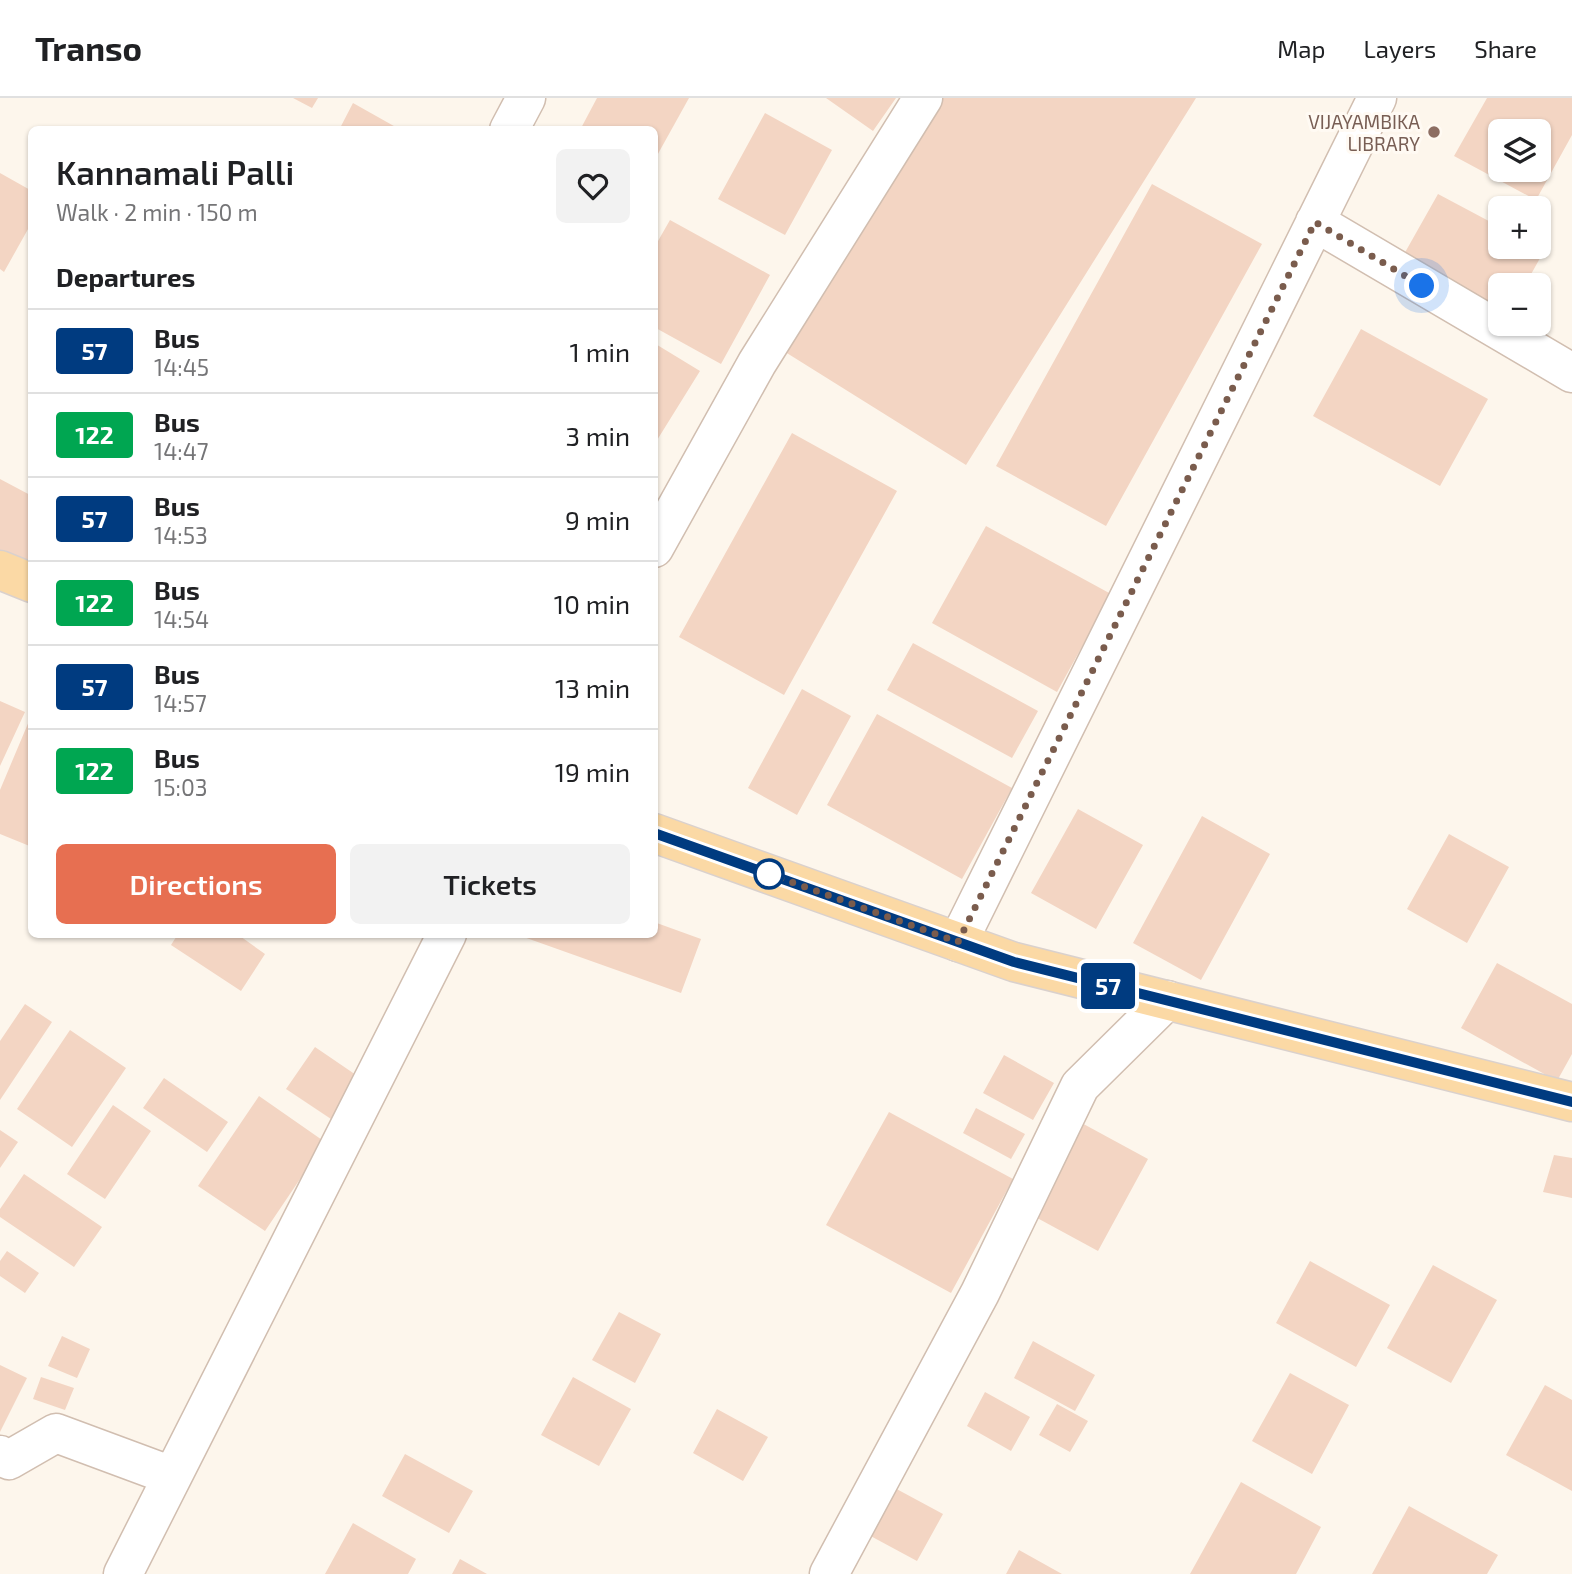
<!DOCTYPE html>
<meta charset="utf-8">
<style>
:root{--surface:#fff;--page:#f2f2f2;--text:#202124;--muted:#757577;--line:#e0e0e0;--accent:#e76f51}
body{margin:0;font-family:"Exo 2",sans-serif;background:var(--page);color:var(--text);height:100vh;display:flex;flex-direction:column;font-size:26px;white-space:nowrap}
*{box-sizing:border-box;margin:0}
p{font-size:23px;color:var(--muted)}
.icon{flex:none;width:38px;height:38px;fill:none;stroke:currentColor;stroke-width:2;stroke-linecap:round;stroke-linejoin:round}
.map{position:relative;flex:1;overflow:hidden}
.details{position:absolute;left:28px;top:28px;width:630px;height:812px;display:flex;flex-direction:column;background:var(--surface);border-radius:10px;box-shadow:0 2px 5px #0004}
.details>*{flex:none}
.badge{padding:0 14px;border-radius:5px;font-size:24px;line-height:46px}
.controls{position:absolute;left:1488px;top:21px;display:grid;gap:14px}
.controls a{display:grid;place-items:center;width:63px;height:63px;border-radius:10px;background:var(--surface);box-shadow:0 2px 5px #0004;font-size:35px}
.you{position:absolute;width:35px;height:35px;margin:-18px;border:5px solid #fff;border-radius:50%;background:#1a73e8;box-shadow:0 0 0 10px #1a73e833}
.map>.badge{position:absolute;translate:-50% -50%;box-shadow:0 0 0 4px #fff}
h2{padding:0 28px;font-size:26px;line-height:63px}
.round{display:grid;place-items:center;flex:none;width:74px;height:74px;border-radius:10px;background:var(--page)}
.summary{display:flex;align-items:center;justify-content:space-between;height:119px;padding:0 28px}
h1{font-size:33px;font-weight:600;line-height:52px}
.action{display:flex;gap:14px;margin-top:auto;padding:14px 28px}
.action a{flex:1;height:80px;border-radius:10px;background:var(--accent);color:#fff;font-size:28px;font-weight:600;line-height:80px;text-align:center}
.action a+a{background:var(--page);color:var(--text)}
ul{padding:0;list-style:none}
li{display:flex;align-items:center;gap:21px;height:84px;padding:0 28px;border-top:2px solid var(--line)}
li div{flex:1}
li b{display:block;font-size:26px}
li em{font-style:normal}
li .badge{min-width:77px;font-weight:700;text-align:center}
header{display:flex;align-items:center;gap:42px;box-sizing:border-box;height:98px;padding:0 35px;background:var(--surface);border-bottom:2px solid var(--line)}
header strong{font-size:33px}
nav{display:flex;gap:38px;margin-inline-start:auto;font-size:24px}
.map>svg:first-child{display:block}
</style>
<header>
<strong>Transo</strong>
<nav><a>Map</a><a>Layers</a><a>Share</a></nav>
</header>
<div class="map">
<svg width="1572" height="1476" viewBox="0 0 1572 1476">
<rect width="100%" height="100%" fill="#fdf6ec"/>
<!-- building -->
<path fill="#f3d5c3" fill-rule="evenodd" d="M293,0H318L312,10Z
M597,0H689L654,63V32H580Z
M826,0H896L873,33Z
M941,0H1196L966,367L782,252Z
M1487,0H1572V37L1536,102L1454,58ZM1500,33H1538V72H1500Z
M353,5L401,32H339Z
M765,15L832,52L785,137L718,101Z
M0,75L32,93V124L4,174L0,171Z
M1152,86L1262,146L1106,428L996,368Z
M1438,96L1500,129V149H1536L1544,153L1525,187H1500V212L1403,158Z
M670,122L770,177L721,266L654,229V150Z
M1361,231L1488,301L1440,388L1313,318Z
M654,245L700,273L654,347Z
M792,335L897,393L784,597L679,539Z
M0,381L32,398V478L0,460Z
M986,428L1111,496L1057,594L932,525Z
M913,545L1038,613L1012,660L887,592Z
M802,591L851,618L797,717L748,690Z
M0,603L25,614L0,668Z
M32,616V749L0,736V692Z
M877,616L1012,690L962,781L827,707Z
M1078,711L1143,747L1096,831L1031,795Z
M1202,718L1270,756L1201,882L1133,845Z
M1449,736L1509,769L1467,845L1407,811Z
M654,824L701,841L681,895L518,837L654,836Z
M178,836H237L265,856L241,893L171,847Z
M1497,865L1572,906V956L1557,983L1461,930Z
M25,906L52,924L0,1002V943Z
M70,932L126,970L72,1049L17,1011Z
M315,949L359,979L331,1021L286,991Z
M1004,957L1054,985L1033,1022L983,995Z
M164,980L228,1024L207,1054L143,1010Z
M259,998L325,1044L265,1133L198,1088Z
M113,1007L151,1033L105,1101L67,1076Z
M976,1010L1025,1036L1011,1061L963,1035Z
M889,1014L1013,1081L951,1195L826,1127Z
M1078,1023L1148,1061L1098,1153L1028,1115Z
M0,1032L18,1044L0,1070Z
M1554,1057L1572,1060V1100L1543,1094Z
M24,1076L102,1129L74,1169L0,1119V1111Z
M7,1153L39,1175L25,1195L0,1178V1163Z
M1310,1163L1390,1207L1356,1269L1276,1225Z
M1433,1167L1497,1202L1451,1285L1387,1250Z
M619,1214L661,1236L635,1285L592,1262Z
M62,1238L90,1251L77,1280L48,1268Z
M1033,1243L1095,1277L1075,1313L1014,1280Z
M0,1267L27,1280L0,1334Z
M1290,1275L1349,1307L1312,1376L1252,1343Z
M41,1279L74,1290L65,1312L33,1301Z
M573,1279L631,1311L599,1368L541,1337Z
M1545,1287L1572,1302V1393L1506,1357Z
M985,1294L1030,1319L1011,1353L967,1328Z
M1057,1306L1088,1323L1070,1354L1039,1337Z
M717,1311L768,1339L743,1383L693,1355Z
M405,1356L473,1393L449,1435L382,1398Z
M1241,1384L1321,1429L1296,1476H1190Z
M891,1388L943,1416L917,1463L865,1435Z
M1409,1408L1498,1457L1487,1476H1372Z
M353,1425L416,1461L408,1476H325Z
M1019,1452L1062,1476H1006Z
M460,1461L487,1476H452Z"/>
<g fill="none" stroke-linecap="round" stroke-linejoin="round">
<!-- minor casing -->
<g stroke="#d1beb0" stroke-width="41">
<path id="minor" d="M509,32L526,0
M1315,124L1572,275
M654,450L757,265L923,0
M958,844L1377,0
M0,1357L9,1362L56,1335L172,1378
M123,1476L447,836
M829,1476L980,1195L1080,988L1167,902"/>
</g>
<!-- major casing -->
<g stroke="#dad1cd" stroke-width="41">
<path id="major" d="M0,472L32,485
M654,735L1014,864L1572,1004"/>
</g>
<!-- minor -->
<use href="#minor" stroke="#fff" stroke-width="38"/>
<!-- major -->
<use href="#major" stroke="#fbd9a5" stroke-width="38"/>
</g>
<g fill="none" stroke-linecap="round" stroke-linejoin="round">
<!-- line casing -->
<g stroke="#fff" stroke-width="16">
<path id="line" d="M654,735L1014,864L1572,1004"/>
</g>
<!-- line -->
<use href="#line" stroke="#003b80" stroke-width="10"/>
<!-- walk -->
<path stroke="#7a5c4d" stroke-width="7" stroke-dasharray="0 12.6" d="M769,776L958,844L1315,124L1422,188"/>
</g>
<!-- markers -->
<circle fill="#8d6e63" stroke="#fffaf3" stroke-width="2.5" cx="1434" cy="34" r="7"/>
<circle fill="#fff" stroke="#003b80" stroke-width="3.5" cx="769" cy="776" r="14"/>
<g text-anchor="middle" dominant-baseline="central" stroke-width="6" stroke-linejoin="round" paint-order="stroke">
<!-- education labels -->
<g font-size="19" fill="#785e54" stroke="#fffaf3" text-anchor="end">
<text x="1420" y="23">VIJAYAMBIKA<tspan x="1420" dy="22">LIBRARY</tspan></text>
</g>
</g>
</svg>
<div class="controls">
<a><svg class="icon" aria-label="layers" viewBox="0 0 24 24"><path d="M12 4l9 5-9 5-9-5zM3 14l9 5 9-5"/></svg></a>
<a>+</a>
<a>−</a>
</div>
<div class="you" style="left:1422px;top:188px"></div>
<b class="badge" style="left:1108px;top:888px;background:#003b80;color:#fff">57</b>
<section class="details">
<div class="summary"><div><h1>Kannamali Palli</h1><p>Walk · 2 min · 150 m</p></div><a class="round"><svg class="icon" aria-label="heart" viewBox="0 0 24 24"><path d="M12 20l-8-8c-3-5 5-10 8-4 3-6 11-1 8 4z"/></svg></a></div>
<h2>Departures</h2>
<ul>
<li><span class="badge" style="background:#003b80;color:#fff">57</span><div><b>Bus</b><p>14:45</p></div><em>1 min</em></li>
<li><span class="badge" style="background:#00a651;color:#fff">122</span><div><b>Bus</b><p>14:47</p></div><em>3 min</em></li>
<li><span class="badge" style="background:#003b80;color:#fff">57</span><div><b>Bus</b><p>14:53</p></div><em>9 min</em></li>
<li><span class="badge" style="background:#00a651;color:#fff">122</span><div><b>Bus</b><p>14:54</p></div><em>10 min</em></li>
<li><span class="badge" style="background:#003b80;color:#fff">57</span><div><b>Bus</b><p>14:57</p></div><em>13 min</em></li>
<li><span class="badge" style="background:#00a651;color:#fff">122</span><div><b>Bus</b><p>15:03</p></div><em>19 min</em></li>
</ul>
<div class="action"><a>Directions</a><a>Tickets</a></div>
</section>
</div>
